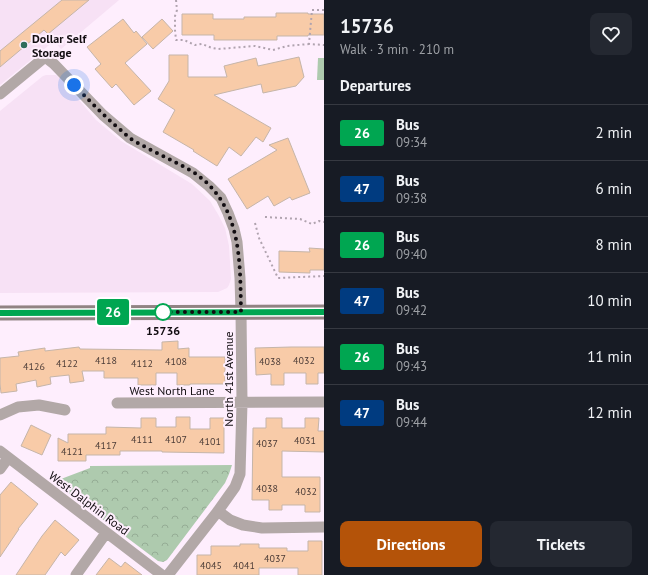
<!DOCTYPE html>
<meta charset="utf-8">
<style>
:root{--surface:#171b24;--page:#242831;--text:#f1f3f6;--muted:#9ea1a6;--line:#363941;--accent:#b45309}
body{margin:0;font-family:"PT Sans",sans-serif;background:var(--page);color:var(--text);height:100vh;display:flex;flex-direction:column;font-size:15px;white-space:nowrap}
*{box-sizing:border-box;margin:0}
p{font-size:13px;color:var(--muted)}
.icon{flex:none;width:22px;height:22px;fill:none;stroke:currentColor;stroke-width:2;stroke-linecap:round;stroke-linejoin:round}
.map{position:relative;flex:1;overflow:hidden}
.drawer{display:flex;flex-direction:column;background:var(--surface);width:324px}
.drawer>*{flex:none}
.badge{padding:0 8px;border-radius:3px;font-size:14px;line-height:26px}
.you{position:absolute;width:20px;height:20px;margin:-10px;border:3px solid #fff;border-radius:50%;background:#1a73e8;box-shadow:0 0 0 6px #1a73e833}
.map>.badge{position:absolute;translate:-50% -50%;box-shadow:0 0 0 2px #fff}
h2{padding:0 16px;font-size:15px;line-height:36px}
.round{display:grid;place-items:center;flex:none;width:42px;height:42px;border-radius:8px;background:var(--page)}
.head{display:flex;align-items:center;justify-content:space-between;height:68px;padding:0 16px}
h1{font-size:19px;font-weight:700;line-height:30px}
.primary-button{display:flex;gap:8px;margin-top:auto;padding:8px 16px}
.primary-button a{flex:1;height:46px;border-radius:8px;background:var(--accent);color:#fff;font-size:16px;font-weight:700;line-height:46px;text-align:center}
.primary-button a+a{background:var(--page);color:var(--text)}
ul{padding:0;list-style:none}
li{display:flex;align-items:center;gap:12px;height:56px;padding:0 16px;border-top:1px solid var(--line)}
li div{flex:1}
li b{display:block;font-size:15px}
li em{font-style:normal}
li .badge{min-width:44px;font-weight:700;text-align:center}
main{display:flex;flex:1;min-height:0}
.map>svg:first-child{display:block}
</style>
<main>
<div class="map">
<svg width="324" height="575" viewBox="0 0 324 575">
<defs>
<pattern id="park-crowns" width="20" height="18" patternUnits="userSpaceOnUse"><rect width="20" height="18" fill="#aecaae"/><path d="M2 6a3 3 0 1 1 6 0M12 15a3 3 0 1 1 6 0" fill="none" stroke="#95ac95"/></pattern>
</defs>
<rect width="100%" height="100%" fill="#feeefd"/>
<!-- built -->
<path fill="#f7e1f5" d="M0,0H119L61,49L54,41L0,85Z
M46,75H56L61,79L96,120L121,141L192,184L210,201L219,216L225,228L229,246L231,279L229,285L227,288L218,292L0,293V111L43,76Z"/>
<!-- green -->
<path fill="#aecaae" d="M318,58H324V80H317Z"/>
<!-- park -->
<path fill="url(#park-crowns)" d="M232,465L229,474L225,483L167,560L163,562L158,561L53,482L90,468V466Z"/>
<!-- building -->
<path fill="#f8cba8" stroke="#c5b5a9" d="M62,0H89L48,34L44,30L0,67V51Z
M276,13H308V14H324V35H308V36H277V40H214V35H182V14H213V19H244V17H276Z
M123,19L134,33L136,31L147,44L125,63L151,91L134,105L116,84L112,88L95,69L101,64L87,47Z
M162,19L173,31L153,49L142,37Z
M169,55H188V77H227L224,66L256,58L258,66L299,57L304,77L296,86L263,93L261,84L214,95L271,128L263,142L256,137L241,156L229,147L217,166L193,151L194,150L163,132L175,110L158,99L169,81Z
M288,138L310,193L292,200L290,197L274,206L268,196L247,209L228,179L277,150L269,145Z
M309,248L324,249V270H310V273L279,272V251L310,252Z
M178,341V349L189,348V357H225V384H190V385H177V373H156V385H138V378H104V371H82L84,381L70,383L69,375L50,377L51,384L37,387L36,380L16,384L17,391L1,393L0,384V358L19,356L18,352L45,348V351L79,347L80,349L162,350V342Z
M291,347H324V373H318V384H306V373H284V385H271V374L256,375L255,348Z
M176,417H190V429H210V418H224V453L162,452V451H120V455H86V461H58V438L68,443V434H106V427L141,428V418H156V427H176Z
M266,418H282V428H305V418H319L318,431H324V452L282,451V477H320V512H305V505H282V510H269V500H252L253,428H266Z
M31,425L51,435L42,455L21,446Z
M11,482L38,504L18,529H19L0,557V495Z
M55,520L79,540L65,556L61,552L45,575H16L42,536Z
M308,541H322V575H298V568H259V575H197V555H211V546H240V544H259V548H287V551H308Z
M109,558L121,567L125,562L142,575H96Z"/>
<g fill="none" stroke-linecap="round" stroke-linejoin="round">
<!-- path -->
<path stroke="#b0a3af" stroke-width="2" stroke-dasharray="2 3" stroke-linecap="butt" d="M176,0L177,10L175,16V30L176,40H184L195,45L202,44L212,48L218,49L255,46L273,50L287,46L309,44
M324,10H312L309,44L324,45
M265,217L300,219L312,224L319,221L324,222
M255,223L259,238L278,278L324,276"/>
<!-- street -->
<path stroke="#b2a8a7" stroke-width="11" d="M0,94L45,57L54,64L103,115L130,138L193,173L209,186L221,198L228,213L234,229L237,242L240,278L241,312L242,403L240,474L235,487L218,511L168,575
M117,403L324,402
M0,415L18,407L39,405L65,410
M0,451L162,575
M0,469L8,458
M218,511L230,520L243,525L262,528L324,527
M76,575L106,533"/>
<!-- secondary -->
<path stroke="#918383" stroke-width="15" d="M0,313L324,312"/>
</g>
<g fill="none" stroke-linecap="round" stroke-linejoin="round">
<!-- line casing -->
<g stroke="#fff" stroke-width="9">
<path id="line" d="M0,313L324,312"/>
</g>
<!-- line -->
<use href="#line" stroke="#00a651" stroke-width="6"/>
<!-- walk -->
<path stroke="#120d11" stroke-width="4" stroke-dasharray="0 7.2" d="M74,85C88,99 102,114 117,127C122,131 126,135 131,139C151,151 173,160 193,172C242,204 240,260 241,312H163"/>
</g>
<!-- markers -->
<circle fill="#2f6d5a" stroke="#feeefd" stroke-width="1.5" cx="24" cy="45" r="4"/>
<circle fill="#fff" stroke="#00a651" stroke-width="2" cx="163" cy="312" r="8"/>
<g text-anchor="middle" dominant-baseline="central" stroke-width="4" stroke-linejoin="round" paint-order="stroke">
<!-- number labels -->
<g font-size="10" fill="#4c3c37">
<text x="106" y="360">4118</text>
<text x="304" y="360">4032</text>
<text x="176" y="361">4108</text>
<text x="270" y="361">4038</text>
<text x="67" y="363">4122</text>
<text x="142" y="363">4112</text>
<text x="34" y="366">4126</text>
<text x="142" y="439">4111</text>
<text x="176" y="439">4107</text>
<text x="305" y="440">4031</text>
<text x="210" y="441">4101</text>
<text x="267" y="443">4037</text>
<text x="106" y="445">4117</text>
<text x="72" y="451">4121</text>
<text x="267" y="488">4038</text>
<text x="306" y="491">4032</text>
<text x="275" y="558">4037</text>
<text x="211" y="565">4045</text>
<text x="244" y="565">4041</text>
</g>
<!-- poi labels -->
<g font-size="12" font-weight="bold" fill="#120d11" stroke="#feeefd" text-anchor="start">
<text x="32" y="38">Dollar Self<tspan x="32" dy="14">Storage</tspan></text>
</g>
<!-- stop labels -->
<g font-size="12" font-weight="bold" fill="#120d11" stroke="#feeefd">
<text x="163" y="330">15736</text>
</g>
<!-- street labels -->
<g font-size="12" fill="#120d11" stroke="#feeefd">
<text transform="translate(228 379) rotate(-90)">North 41st Avenue</text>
<text x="172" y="390">West North Lane</text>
<text transform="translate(89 503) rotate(37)">West Dalphin Road</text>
</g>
</g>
</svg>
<div class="you" style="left:74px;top:85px"></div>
<b class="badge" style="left:113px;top:312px;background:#00a651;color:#fff">26</b>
</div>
<section class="drawer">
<div class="head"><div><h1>15736</h1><p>Walk · 3 min · 210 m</p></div><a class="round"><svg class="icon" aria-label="heart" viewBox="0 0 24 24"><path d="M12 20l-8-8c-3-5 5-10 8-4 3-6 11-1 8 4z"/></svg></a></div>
<h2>Departures</h2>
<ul>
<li><span class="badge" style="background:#00a651;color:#fff">26</span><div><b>Bus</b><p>09:34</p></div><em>2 min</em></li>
<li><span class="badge" style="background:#003b80;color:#fff">47</span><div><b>Bus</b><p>09:38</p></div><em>6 min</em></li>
<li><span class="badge" style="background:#00a651;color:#fff">26</span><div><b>Bus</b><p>09:40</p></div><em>8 min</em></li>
<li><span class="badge" style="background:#003b80;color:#fff">47</span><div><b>Bus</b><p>09:42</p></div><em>10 min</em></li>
<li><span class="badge" style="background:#00a651;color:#fff">26</span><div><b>Bus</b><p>09:43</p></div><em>11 min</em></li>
<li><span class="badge" style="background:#003b80;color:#fff">47</span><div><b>Bus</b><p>09:44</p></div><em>12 min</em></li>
</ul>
<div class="primary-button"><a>Directions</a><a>Tickets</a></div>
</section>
</main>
